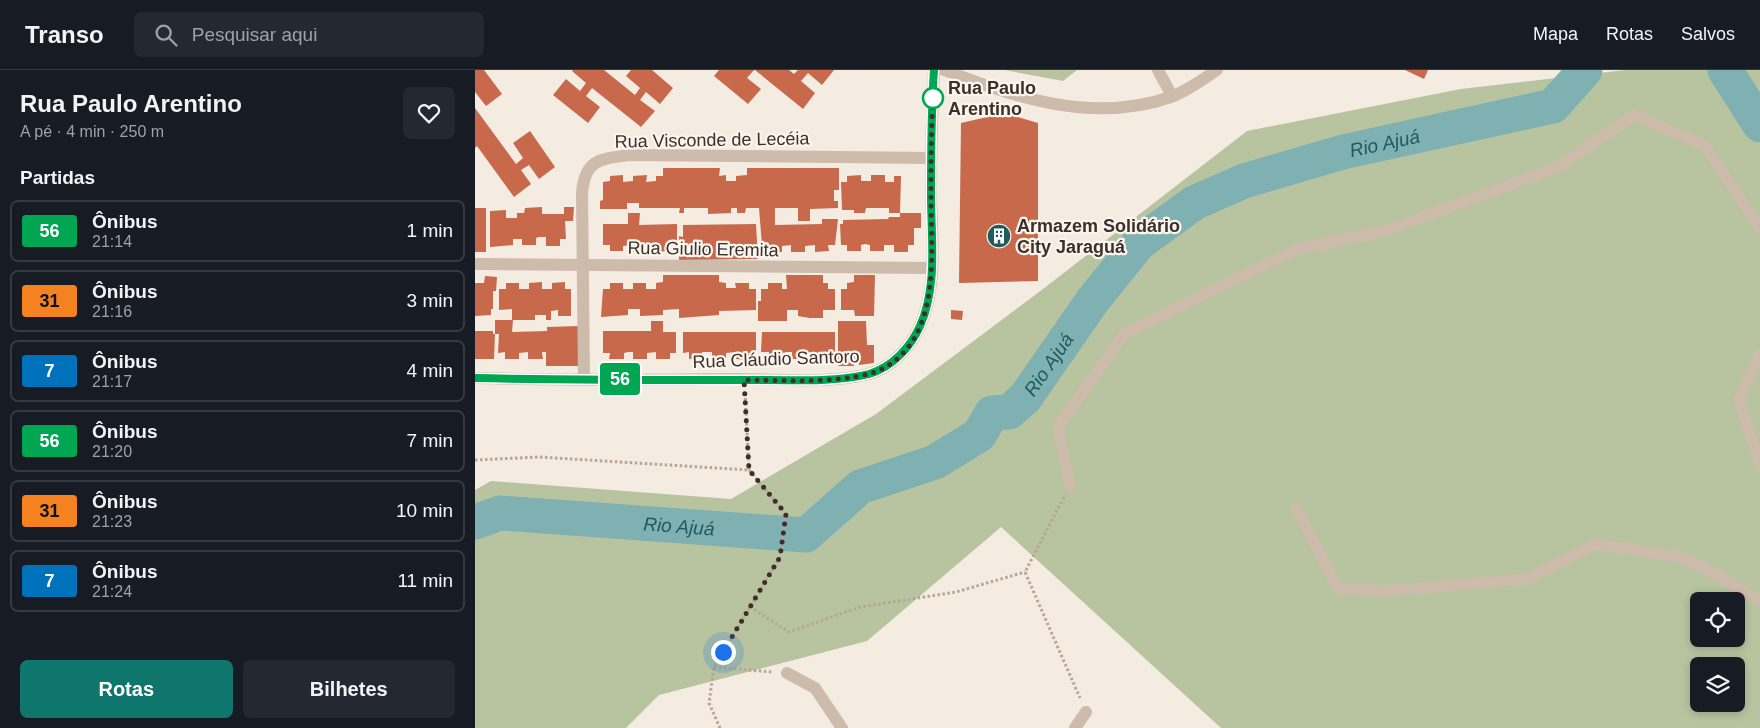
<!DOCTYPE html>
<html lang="pt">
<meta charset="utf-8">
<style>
:root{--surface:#171b24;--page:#242831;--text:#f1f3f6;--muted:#9ea1a6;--line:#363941;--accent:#0f766e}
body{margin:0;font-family:Helvetica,sans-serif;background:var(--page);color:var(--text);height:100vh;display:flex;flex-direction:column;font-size:19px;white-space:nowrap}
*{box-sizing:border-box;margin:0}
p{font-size:16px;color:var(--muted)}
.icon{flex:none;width:28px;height:28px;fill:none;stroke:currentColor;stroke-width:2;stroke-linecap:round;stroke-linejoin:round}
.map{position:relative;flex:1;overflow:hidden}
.details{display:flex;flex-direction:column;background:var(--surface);width:475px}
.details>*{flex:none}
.badge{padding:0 10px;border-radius:4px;font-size:18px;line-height:32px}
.fabs{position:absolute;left:1215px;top:522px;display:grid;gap:10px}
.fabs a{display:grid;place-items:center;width:55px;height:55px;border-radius:8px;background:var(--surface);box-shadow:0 2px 8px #0003;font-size:25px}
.you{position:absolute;width:25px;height:25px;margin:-12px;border:4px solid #fff;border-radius:50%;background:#1a73e8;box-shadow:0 0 0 8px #1a73e833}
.map>.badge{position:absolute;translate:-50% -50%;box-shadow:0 0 0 2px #fff}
h2{padding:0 20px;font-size:19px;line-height:45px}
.round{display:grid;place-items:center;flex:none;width:52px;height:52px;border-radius:8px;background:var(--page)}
.head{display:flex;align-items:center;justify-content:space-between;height:85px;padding:0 20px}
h1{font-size:24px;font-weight:800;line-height:38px}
.button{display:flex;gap:10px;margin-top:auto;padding:10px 20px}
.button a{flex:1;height:58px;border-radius:8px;background:var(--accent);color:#fff;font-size:20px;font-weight:800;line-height:58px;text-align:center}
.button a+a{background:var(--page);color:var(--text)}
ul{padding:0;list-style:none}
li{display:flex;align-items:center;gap:15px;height:62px;margin:0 10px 8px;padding:0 10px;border:2px solid var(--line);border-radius:8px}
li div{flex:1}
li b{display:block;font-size:19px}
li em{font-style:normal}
li .badge{min-width:55px;font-weight:700;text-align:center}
header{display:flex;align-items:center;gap:30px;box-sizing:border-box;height:70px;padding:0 25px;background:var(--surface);border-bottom:1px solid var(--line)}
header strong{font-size:24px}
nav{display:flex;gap:28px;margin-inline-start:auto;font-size:18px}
.search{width:350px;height:45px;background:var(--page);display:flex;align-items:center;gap:12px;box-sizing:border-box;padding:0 18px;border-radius:8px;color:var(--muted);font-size:19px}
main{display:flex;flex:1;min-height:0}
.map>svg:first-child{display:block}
</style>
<header>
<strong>Transo</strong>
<div class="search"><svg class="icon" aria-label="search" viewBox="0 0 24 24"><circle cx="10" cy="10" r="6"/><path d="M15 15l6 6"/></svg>Pesquisar aqui</div>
<nav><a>Mapa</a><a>Rotas</a><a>Salvos</a></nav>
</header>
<main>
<section class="details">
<div class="head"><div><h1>Rua Paulo Arentino</h1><p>A pé · 4 min · 250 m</p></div><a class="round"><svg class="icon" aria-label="heart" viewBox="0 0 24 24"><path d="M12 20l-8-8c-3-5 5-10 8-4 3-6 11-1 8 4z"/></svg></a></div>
<h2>Partidas</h2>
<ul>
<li><span class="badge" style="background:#00a651;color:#fff">56</span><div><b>Ônibus</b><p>21:14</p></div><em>1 min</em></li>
<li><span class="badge" style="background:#f58220;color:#111">31</span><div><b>Ônibus</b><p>21:16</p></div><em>3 min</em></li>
<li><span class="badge" style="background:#0072bc;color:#fff">7</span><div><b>Ônibus</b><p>21:17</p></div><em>4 min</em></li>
<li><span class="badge" style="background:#00a651;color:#fff">56</span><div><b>Ônibus</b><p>21:20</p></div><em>7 min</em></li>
<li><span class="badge" style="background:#f58220;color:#111">31</span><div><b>Ônibus</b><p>21:23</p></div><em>10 min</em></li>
<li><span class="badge" style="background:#0072bc;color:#fff">7</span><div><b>Ônibus</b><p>21:24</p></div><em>11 min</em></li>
</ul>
<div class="button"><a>Rotas</a><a>Bilhetes</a></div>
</section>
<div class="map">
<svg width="1285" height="658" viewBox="0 0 1285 658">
<rect width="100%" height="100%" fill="#f4ebe1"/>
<!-- green -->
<path fill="#b8c4a0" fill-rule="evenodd" d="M529,0H602L588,11Z
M1150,0H1285V658H746L526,457L392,571L184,625L151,658H0V420L16,411L256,429L401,344L568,219L772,61L986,19ZM1224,531H1261V569H1224ZM1224,596H1261V634H1224Z"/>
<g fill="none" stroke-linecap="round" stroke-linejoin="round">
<!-- river -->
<g stroke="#7fb0b2" stroke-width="35">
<path d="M1250,0L1285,55"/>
<path id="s1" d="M0,452L25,443L331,465L385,417L460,392L504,365L517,343L534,342L550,328L618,230L664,173L719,133L769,111L868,82L1078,36L1110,0"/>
</g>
</g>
<!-- building -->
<path fill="#c8694b" d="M0,0H9L27,24L11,36L0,22Z
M98,0H129L160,25L165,18L151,6L156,0H177L198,18L185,34L171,22L165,30L180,41L166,57L117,18L111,26L125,37L113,53L78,25L91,9L105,21L111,13L97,1Z
M244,0H279L272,8L286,19L273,34L239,6Z
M280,0H314L319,4L323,0H359L347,15L333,3L326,11L340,23L328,39Z
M930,0H953L949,9Z
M0,38L41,94L48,88L38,73L55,61L80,97L64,109L54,95L46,100L56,114L39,127L2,76L0,78Z
M523,42H535L536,45L563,53V211L484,213L486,53L521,45Z
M188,98H245L244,106L251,105V111H261V106L272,105V98H364V120H359V131H363V138L335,139V151H323V138H300V155L347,154V149H363L360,175H353L354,181L340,182V175L330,176V182H316V175L307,176V182H293V175H287L284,138H271L270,143H262V138H256V143L233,144V138H209V143H204L205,138H164V133H152V139H125V131L128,130V112L135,111V106L148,105V112L158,111V106L172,105L171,112L181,111V106H188Z
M386,105V111H396V105H410V112H419V106H426L425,143H414V138H391L390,143H379V140H367L366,112H372V106Z
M67,137V144H89V137H99L98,151H90L91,169H85V176H71V167H64L61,168V175H47V169H38V175L15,177V141L31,140V148H42V143H49L50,138Z
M0,138H11V182H0Z
M153,143H165L164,155L202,154V175H195V181L181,182L182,174L172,175V181L158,182V175L148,176V181H135V175H128V154H153Z
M425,143H446V158H439V175H433V182H419V175H409V181H395V175L390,174L386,175V181H372V175H366L365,154H368V150L413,149L414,147H425Z
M281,154L283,189L204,190V166L208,167V155Z
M188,205H244V212L251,213V218H261L260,213H274V219H281V240L244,241V245L204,248V239L188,240V245L165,246V239H153V245L126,247L128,219H135V213H148V219H158V213H171V219H181V213L188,212Z
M311,205H348V213H353V219H360V240H348V248H335L323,246V240H312V251H283V231H286V219H293V213H307V219H312Z
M379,205H400L399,246H380L379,240H366V219H372V213L379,212Z
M10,206L22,207L21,221H18V239H16V245L0,246V213H9Z
M67,212V219H77V213L90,212V219H96V246H83V240L76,241V250H71V245H60V250H37V239L24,240V219H31V213H44V219H54V213Z
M476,240L488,241L487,250L476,249Z
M20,250H38L37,262L72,261V257L104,256V296H71V282H67L68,289H53V282L44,283V289H30V282L23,283L24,264H20Z
M176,251H188V262H201V283H195V289H181V282L172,283V289H158V282H153L149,283V289H134L135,283H128V261H176Z
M363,251H391L392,275H399V293L384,295V289H379V296H363Z
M0,261H18V264H20L19,289H0Z
M208,262H281V283H274V290L261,289V282L251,283V288L237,289V282H227L228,288L214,289V282L208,283Z
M287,262H360V283H353V289H340V282L330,283V289H317V282H312L307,283V289H294V282H286Z"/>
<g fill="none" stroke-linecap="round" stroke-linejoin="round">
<!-- path -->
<path stroke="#b9a596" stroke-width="3" stroke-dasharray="2.5 2.5" stroke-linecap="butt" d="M270,323L274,400
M0,390L64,387L274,400L311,444L305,487L239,597L234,633L245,658
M589,427L550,502L605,628
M275,537L314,562L385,537L481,522L550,502
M239,597L297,602"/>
<!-- lane -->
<path stroke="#cdbbac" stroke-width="11" d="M1285,283L1264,330L1285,395
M595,416L583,357L649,264L823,179L913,160L1083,97L1159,45L1229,75L1285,158
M821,438L863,518L907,521L1052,509L1121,474L1204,487L1237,502L1285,531"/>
<!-- street -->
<path stroke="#cdbbac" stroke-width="12" d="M469,0C542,28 618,54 696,27C712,21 728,9 742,0
M683,0L697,26
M0,194L457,198
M0,308C86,310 172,310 258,309C298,309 355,314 394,304C417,297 435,278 445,256C464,214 456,162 456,117C456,78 457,39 459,0
M109,309L107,123C110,89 125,89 155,85L456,88
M312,603L340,618L367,658
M600,658L611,642"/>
</g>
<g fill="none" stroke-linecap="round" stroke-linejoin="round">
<!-- line casing -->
<g stroke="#fff" stroke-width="11">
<path id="line" d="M0,308C86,310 172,310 258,310C298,309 355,314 394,304C417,297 435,278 445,256C463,216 456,167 456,125C456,83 456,42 459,0"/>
</g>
<!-- line -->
<use href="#line" stroke="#00a651" stroke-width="8"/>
<!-- walk -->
<path stroke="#3b302b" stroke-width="5" stroke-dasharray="0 9" d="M248,582L305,487L311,444L274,400L269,310C305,310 378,315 409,298C467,266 456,182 456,127C456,94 456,61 458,28"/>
</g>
<!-- icons -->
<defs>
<g id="building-disc" transform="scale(1.25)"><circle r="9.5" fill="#1f5a5e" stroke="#fbf5ee"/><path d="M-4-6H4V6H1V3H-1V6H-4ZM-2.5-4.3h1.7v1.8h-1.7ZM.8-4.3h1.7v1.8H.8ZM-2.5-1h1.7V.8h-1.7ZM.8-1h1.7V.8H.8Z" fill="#fff"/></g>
</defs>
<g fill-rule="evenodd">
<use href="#building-disc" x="524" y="166"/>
</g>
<!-- markers -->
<circle fill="#fff" stroke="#00a651" stroke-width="2.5" cx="458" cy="28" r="10"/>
<g text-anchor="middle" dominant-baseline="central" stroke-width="4.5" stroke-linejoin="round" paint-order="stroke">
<!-- stop labels -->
<g font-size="18" font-weight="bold" fill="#3b302b" stroke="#fbf5ee" text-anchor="start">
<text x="473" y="18">Rua Paulo<tspan x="473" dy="21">Arentino</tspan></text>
</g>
<!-- street labels -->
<g font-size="18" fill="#3b302b" stroke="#fbf5ee">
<text transform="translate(237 70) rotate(-1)">Rua Visconde de Lecéia</text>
<text transform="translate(228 179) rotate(1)">Rua Giulio Eremita</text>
<text transform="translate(301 289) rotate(-2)">Rua Cláudio Santoro</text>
</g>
<!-- poi labels -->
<g font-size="18" font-weight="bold" fill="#3b302b" stroke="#fbf5ee" text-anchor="start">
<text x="542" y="156">Armazem Solidário<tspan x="542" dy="21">City Jaraguá</tspan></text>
</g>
<!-- water labels -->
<g font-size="19" font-style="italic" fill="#1f5a5e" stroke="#fbf5ee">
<text stroke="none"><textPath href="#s1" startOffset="1061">Rio Ajuá</textPath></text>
<text stroke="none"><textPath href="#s1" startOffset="641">Rio Ajuá</textPath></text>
<text stroke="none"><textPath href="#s1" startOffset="206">Rio Ajuá</textPath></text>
</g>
</g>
</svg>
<div class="fabs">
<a><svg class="icon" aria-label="locate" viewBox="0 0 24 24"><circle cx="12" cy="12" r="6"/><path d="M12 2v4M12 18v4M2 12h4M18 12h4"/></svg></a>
<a><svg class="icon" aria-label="layers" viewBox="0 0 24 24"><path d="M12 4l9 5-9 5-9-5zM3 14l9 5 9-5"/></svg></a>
</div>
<div class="you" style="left:248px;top:582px"></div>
<b class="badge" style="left:145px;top:309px;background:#00a651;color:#fff">56</b>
</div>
</main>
